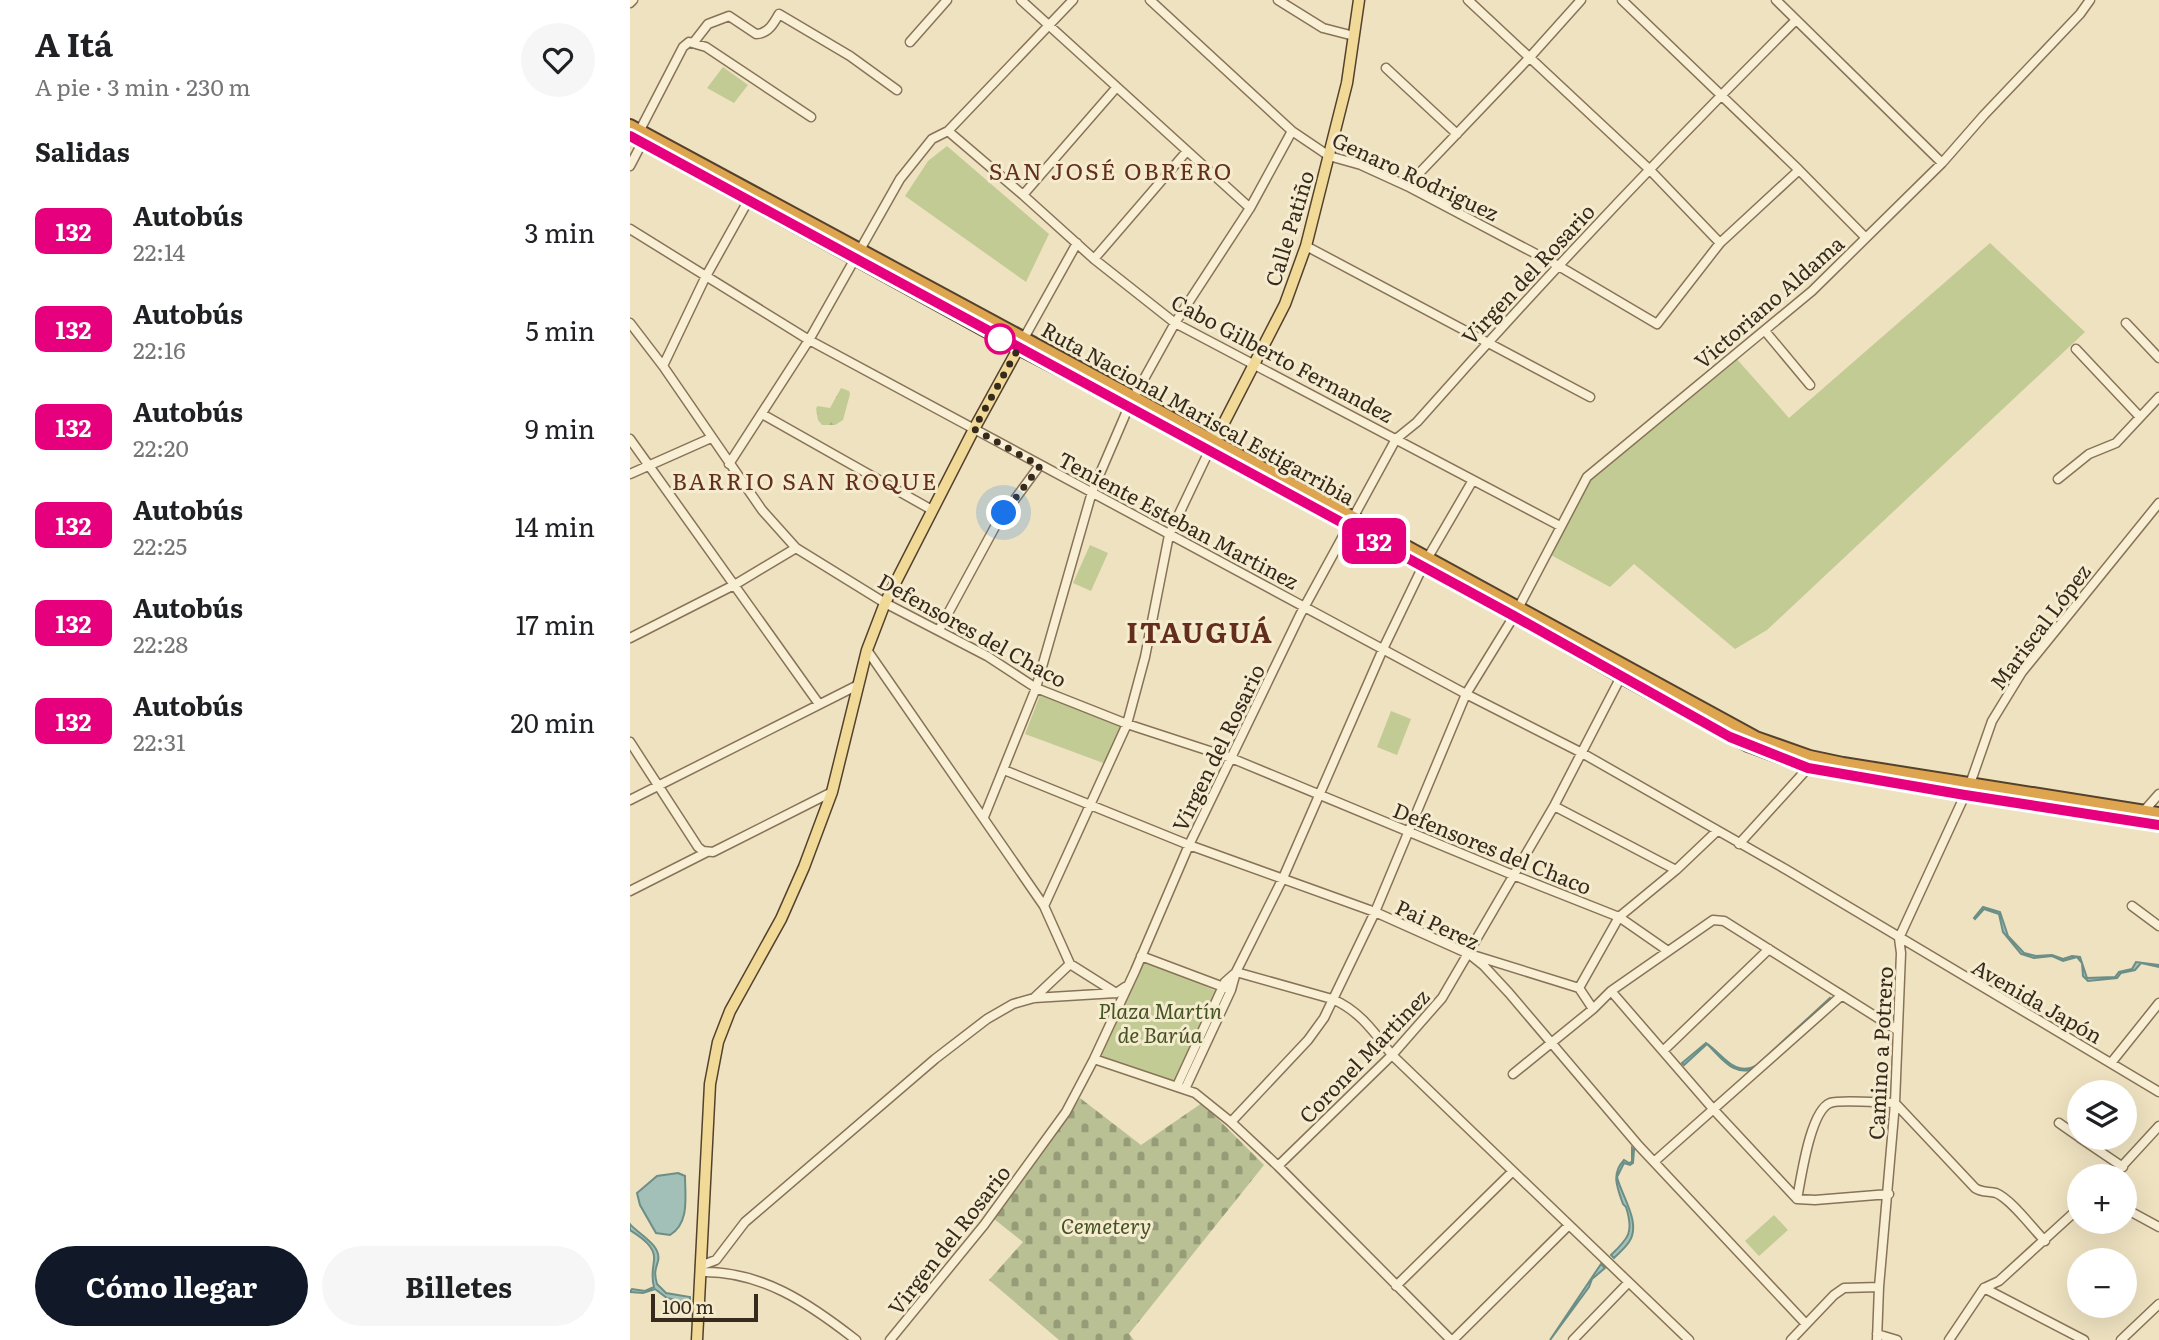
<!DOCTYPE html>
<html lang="es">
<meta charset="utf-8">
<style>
:root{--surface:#fff;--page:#f6f6f6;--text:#202124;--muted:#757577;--accent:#111827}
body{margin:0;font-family:Literata,serif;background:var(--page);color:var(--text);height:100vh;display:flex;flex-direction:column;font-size:26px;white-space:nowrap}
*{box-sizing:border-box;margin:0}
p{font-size:23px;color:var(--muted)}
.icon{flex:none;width:38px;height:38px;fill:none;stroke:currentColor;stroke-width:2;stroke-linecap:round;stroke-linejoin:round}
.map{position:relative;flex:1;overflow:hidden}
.sheet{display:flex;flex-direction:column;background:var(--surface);width:630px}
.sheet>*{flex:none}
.badge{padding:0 14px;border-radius:10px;font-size:24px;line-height:46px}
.buttons{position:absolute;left:1437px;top:1080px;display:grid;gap:14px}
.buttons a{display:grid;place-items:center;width:70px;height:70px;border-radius:50%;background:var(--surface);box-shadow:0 7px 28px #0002;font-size:35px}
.scale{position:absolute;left:21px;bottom:18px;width:107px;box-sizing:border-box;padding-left:7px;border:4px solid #362a1d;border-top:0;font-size:19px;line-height:24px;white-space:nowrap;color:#362a1d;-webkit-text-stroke:5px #f5ecd0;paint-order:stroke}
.you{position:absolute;width:35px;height:35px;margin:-18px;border:5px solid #fff;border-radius:50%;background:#1a73e8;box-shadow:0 0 0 10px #1a73e833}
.map>.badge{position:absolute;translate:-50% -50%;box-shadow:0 0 0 4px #fff}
h2{padding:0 35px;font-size:26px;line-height:63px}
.round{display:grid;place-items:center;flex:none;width:74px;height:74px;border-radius:37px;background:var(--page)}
.overview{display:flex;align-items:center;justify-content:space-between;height:119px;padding:0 35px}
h1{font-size:33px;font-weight:700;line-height:52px}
.primary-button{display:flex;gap:14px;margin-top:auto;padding:14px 35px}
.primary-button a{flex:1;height:80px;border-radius:42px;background:var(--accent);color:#fff;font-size:28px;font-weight:700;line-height:80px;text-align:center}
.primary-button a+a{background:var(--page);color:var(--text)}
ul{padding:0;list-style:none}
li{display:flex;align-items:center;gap:21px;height:98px;padding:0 35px}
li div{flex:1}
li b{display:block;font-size:26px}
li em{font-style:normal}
li .badge{min-width:77px;font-weight:700;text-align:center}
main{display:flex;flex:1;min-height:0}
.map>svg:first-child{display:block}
</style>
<main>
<section class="sheet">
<div class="overview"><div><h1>A Itá</h1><p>A pie · 3 min · 230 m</p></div><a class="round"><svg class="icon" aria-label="heart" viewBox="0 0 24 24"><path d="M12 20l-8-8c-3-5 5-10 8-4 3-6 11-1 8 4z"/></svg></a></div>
<h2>Salidas</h2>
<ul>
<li><span class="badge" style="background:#e6007e;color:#fff">132</span><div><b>Autobús</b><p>22:14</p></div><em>3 min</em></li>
<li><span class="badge" style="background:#e6007e;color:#fff">132</span><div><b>Autobús</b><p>22:16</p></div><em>5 min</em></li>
<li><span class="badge" style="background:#e6007e;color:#fff">132</span><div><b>Autobús</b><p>22:20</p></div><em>9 min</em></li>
<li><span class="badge" style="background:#e6007e;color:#fff">132</span><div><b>Autobús</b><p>22:25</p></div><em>14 min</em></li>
<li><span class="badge" style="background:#e6007e;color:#fff">132</span><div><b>Autobús</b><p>22:28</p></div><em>17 min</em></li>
<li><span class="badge" style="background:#e6007e;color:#fff">132</span><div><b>Autobús</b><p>22:31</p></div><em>20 min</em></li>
</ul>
<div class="primary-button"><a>Cómo llegar</a><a>Billetes</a></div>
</section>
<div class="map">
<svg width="1529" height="1340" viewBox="0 0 1529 1340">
<defs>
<pattern id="forest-firs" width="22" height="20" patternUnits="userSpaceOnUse" patternTransform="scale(1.75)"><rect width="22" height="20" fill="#c3cb95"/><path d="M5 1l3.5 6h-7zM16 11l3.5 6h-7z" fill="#a8ae80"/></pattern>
<pattern id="cemetery-stones" width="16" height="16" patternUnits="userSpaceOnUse" patternTransform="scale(1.75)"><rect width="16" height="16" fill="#b9c094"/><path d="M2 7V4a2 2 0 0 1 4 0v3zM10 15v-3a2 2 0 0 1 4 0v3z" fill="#979c78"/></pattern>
</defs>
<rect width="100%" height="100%" fill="#eee2c0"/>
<!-- forest -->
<path fill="url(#forest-firs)" d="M211,388L219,391L220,394L213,420L205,425H192L188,420L186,408L188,406L200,408Z"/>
<!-- cemetery -->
<path fill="url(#cemetery-stones)" d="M450,1098L511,1145L572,1103L634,1165L499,1334L504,1340H429L359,1280L393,1242L364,1219Z"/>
<!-- park -->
<path fill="#c3cb95" d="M93,67L118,85L104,103L77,88Z
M317,146L419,234L396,282L275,196L298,161Z
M1360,243L1455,332L1137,630L1105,649L1004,564L980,587L919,554L961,476L1105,357L1159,418Z
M460,545L478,553L461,591L443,583Z
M410,695L491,725L476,764L395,734Z
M761,711L781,719L767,755L747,747Z
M513,959L588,992L546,1081L466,1059Z
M1144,1215L1158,1230L1129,1256L1115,1241Z"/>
<!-- water -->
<path fill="#a3c0b8" stroke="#6b8e86" stroke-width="2" d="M1353,907L1370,912L1378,936L1394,953L1406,956L1422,955L1433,959L1442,956L1450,957L1457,978L1485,977L1489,972L1502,969L1506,962L1529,965V967L1511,963L1505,970L1491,973L1487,978L1458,981L1453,976L1452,963L1447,957L1433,961L1422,956L1404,958L1391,954L1373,932L1369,914L1354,909L1345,919L1344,918Z
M1200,998L1202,1000L1127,1067C1104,1079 1092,1058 1077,1044L1054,1065L1052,1063L1076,1043C1093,1054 1104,1078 1127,1065Z
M1002,1148L1004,1150L1003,1163L1000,1165L994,1163L987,1177C991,1195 1012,1223 999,1242C995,1248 989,1253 984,1258L981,1255C999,1238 1004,1232 996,1207L993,1204C987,1187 981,1174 994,1160L999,1163L1002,1162Z
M48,1173L55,1176C55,1196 60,1223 40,1235L26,1233L10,1205L7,1193L27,1176Z
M0,1224C8,1234 32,1245 28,1261C25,1271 24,1273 27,1284L36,1293L60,1297V1304L37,1298L25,1289L13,1293L0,1292L2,1289L15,1291L24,1287C21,1276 23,1271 24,1260C26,1246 9,1236 0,1230Z
M971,1264L975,1268L962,1279L959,1287L920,1340Z"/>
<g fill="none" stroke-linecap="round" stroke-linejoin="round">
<!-- stream -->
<path stroke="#6b8e86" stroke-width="2" d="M1205,986L1212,990
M1212,990L1225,999"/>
<!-- minor casing -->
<g stroke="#877358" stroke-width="11">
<path id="minor" d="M391,0L620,208
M520,0L662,131L699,156L731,165L777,186L927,265L1027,324L1090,243L1169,170
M648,0L693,28L724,36
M838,0L1019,169L1090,243
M992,0L1169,170L1235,237
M1146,0L1312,163
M0,3L3,0
M64,42L78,24L99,16L126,34C138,34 144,23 149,14L220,56L267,90
M280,42L317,0
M756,68L827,134
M10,130L53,47L59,42L76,47L181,117
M318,131L393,195L464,259L545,323L930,526
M0,166L12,143
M777,186L900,57L951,0
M393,195L486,88
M0,229L179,340L836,694L952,753L1157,870L1529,1092
M676,246L960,397
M464,259L557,151
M0,323L33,366L132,510L166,548L255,603L357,656L406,688L497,724L601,758L883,875L989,917L1038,951
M1496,323L1529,358
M1135,331L1180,385
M394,338L447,243
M1446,349L1510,417
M33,366L75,278L118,201
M504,397L545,323L620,208L662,131
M132,414L302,510
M0,439L189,704
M99,464L179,340L270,179L302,139L318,131L443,0
M0,474L81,438
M1428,479L1459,454L1486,443L1529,397
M797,559L843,480
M309,630L366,525L410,465
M0,638L106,584L166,548
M237,650L414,906L440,964
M0,742L68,847L73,851L83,852L202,792
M374,770L559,845L745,912L839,954L854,966L879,993L1009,1146L1176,1324
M0,800L228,685
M924,806L1046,870
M1514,811L1529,794
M354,817L406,688L462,492L499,406
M1109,844L1178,768
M0,891L77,852
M414,906L497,724L515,657L539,535L579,451
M1502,906L1529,926
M511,956L596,988
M846,956L949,988L963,1009
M606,972L702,999C729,1010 744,1032 762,1055L1059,1340
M949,988L989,917L1046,870L1087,831
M981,991L1084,1110L1167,1199L1185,1200L1259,1194
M404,998L440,964L486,993
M1033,1051L1139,949
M464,1059L565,1093L601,1122L648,1166L821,1340
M1481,1063L1529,1003
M883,1074L963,1009L981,991L1083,920L1094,921L1267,1030
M547,1086L595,982L604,974
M555,1089L601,990L606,972L653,878L753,649L793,566
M601,1122L678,1040L694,1018L745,912L836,694L884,616L957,477L1182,291L1312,163L1354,115L1450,14L1460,0
M1429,1123L1449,1137
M1450,1138L1493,1167
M1025,1161L1211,996
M648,1166L762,1055L812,998L924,806L996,667
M1483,1176L1529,1126
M1167,1199C1171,1179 1180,1111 1200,1103C1211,1099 1251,1103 1265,1103L1345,1188C1352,1193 1359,1191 1366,1193C1381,1199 1403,1229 1415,1241
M1494,1208L1529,1227
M70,1266L86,1260L115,1222L305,1059L357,1019L383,1004L404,998L486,993L495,987
M70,1272C131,1270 180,1304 226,1340
M766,1286L883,1171
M1354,1288L1454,1340
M1247,1334L1267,1340
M260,1340L354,1225L436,1112L464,1059L505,971L559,845L670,615L766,439L787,422C909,284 1035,151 1165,21
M823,1340L939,1225
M943,1340L998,1283
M1161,1340L1204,1295L1214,1288L1249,1287
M1247,1340L1249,1287L1265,1103L1271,953L1269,938L1340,784L1362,721L1392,672L1529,503
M1319,1340L1354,1288L1369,1281L1449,1208
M1491,1340L1529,1304"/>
</g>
<!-- major casing -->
<g stroke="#54412d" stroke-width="13">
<path id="major" d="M581,448L655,304L676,246L717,83L729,0
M67,1340L80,1084L88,1042L100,1011L151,919L174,867L202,792L237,650L255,603L344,429L394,338"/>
</g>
<!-- highway casing -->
<g stroke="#54412d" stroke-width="14">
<path id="highway" d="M0,125L504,397L1126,737L1180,756L1213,763L1529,813
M0,136L388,349L499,406L884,616L992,678L1118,746L1178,768L1335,795L1529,825"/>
</g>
<!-- minor -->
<use href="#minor" stroke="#f9efd4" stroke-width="8"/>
<!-- major -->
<use href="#major" stroke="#f1d998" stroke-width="10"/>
<!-- highway -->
<use href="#highway" stroke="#dea550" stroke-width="10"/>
</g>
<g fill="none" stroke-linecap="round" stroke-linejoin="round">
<!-- line casing -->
<g stroke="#fff" stroke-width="16">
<path id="line" d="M0,136L884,616L1100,737L1178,768L1335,795L1529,825"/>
</g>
<!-- line -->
<use href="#line" stroke="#e6007e" stroke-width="10"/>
<!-- walk -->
<path stroke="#362a1d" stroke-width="7" stroke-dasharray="0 12.6" d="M370,339L388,349L344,429L410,466L374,513"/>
</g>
<!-- markers -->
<circle fill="#fff" stroke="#e6007e" stroke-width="3.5" cx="370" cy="339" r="14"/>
<g text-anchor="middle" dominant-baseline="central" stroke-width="6" stroke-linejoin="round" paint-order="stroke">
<!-- street labels -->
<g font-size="21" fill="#362a1d" stroke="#f5ecd0">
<text transform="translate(786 175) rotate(25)">Genaro Rodriguez</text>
<text transform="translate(658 228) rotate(-73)">Calle Patiño</text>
<text transform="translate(897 273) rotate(-47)">Virgen del Rosario</text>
<text transform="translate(1138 301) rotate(-41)">Victoriano Aldama</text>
<text transform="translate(653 357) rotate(28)">Cabo Gilberto Fernandez</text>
<text transform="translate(569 412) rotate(29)">Ruta Nacional Mariscal Estigarribia</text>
<text transform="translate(549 519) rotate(28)">Teniente Esteban Martinez</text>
<text transform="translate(1409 626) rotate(-53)">Mariscal López</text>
<text transform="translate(343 629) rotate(29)">Defensores del Chaco</text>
<text transform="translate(587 747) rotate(-64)">Virgen del Rosario</text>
<text transform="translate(863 847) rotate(22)">Defensores del Chaco</text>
<text transform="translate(808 923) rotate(25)">Pai Perez</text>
<text transform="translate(1408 1000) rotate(30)">Avenida Japón</text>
<text transform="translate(1249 1053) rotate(-87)">Camino a Potrero</text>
<text transform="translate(733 1055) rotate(-46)">Coronel Martinez</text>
<text transform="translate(318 1239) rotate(-52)">Virgen del Rosario</text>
</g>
<!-- park labels -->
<g font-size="21" font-style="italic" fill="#455323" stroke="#f5ecd0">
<text x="530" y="1009">Plaza Martín<tspan x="530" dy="24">de Barúa</tspan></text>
<text x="476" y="1224">Cemetery</text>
</g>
<!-- neighbourhood labels -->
<g font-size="23" letter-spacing="2" fill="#632e1c" stroke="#f5ecd0">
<text x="481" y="170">SAN JOSÉ OBRERO</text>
<text x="175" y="480">BARRIO SAN ROQUE</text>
</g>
<!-- district labels -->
<g font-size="28" font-weight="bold" letter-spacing="2" fill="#632e1c" stroke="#f5ecd0">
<text x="570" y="631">ITAUGUÁ</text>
</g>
</g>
</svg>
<div class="buttons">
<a><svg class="icon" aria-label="layers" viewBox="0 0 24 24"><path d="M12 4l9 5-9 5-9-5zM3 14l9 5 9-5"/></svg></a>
<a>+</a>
<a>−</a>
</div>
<div class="scale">100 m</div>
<div class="you" style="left:374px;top:513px"></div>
<b class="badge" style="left:744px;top:541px;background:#e6007e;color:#fff">132</b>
</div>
</main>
